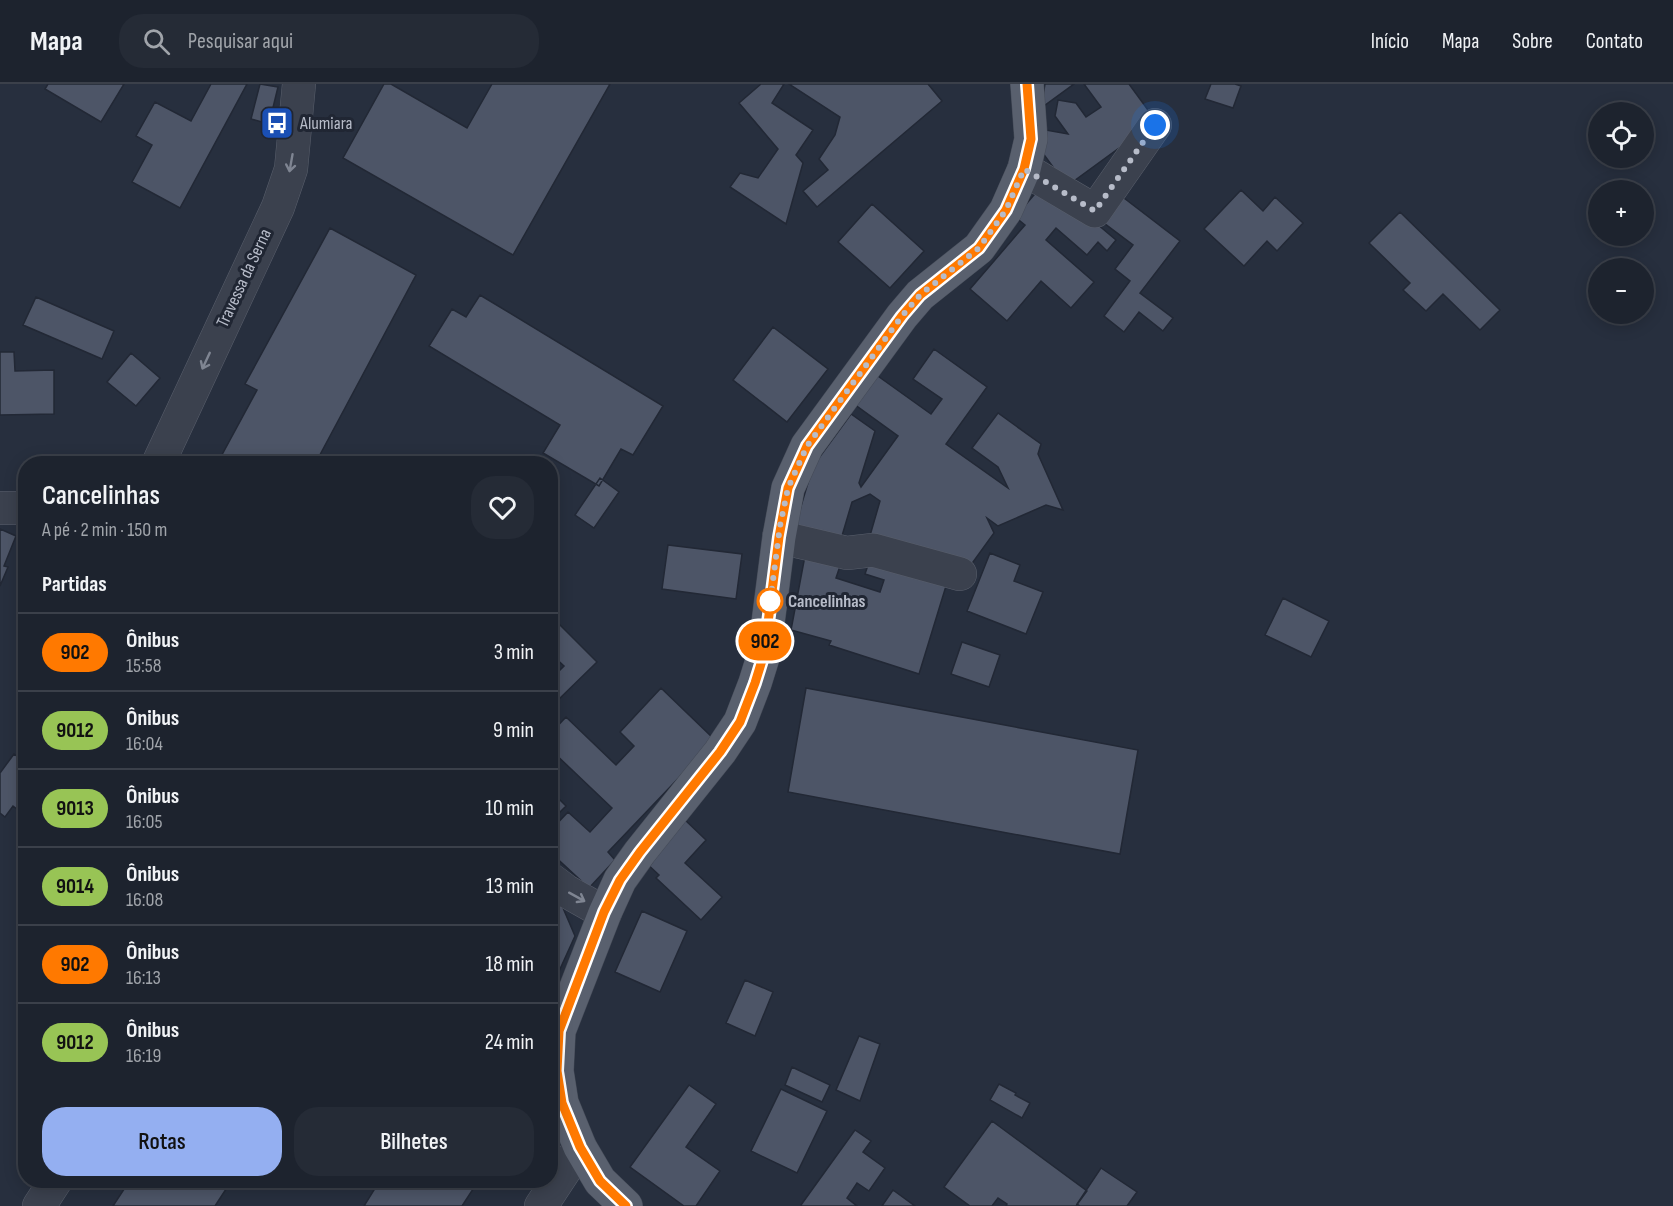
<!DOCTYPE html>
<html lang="pt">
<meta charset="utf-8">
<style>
:root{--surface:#1d232e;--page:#252b36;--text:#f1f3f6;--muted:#a0a4aa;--line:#3b404a;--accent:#94aff1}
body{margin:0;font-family:"Sofia Sans Condensed",sans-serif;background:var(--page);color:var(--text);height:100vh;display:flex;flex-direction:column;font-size:22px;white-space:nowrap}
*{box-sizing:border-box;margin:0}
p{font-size:20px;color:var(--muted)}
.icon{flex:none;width:33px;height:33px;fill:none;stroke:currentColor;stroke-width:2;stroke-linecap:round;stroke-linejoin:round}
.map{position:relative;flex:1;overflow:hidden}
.sheet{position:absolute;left:18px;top:372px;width:540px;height:732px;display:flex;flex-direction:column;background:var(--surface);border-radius:24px;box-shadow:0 3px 15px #0003,0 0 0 2px var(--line)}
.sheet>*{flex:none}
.badge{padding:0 12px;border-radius:20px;font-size:21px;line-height:39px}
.controls{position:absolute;left:1588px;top:18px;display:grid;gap:12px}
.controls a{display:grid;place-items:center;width:66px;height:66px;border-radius:50%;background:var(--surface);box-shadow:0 3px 15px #0003,0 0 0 2px var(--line);font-size:30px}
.you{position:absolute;width:30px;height:30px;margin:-15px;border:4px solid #fff;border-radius:50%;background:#1a73e8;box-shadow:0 0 0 9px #1a73e833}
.map>.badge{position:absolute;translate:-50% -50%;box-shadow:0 0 0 3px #fff}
h2{padding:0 24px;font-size:22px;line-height:54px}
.round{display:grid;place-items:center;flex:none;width:63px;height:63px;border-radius:24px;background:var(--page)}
.overview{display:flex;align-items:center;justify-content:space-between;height:102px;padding:0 24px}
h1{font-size:28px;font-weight:600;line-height:45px}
.button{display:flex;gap:12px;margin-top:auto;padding:12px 24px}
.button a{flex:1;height:69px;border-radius:24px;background:var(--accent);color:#111;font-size:24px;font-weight:600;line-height:69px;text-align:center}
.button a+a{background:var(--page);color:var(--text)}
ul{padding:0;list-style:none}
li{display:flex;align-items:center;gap:18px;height:78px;padding:0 24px;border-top:2px solid var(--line)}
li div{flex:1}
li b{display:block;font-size:22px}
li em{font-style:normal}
li .badge{min-width:66px;font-weight:700;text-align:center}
header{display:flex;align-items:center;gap:36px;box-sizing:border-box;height:84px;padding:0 30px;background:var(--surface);border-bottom:2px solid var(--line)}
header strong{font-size:28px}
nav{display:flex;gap:33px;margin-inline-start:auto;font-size:21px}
.search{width:420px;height:54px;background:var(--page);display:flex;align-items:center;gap:15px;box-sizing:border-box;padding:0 21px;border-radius:24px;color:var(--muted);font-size:22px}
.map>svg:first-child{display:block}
</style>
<header>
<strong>Mapa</strong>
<div class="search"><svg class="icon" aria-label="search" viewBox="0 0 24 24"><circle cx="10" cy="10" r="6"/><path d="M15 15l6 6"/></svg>Pesquisar aqui</div>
<nav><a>Início</a><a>Mapa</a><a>Sobre</a><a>Contato</a></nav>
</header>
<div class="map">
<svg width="1673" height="1122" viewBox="0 0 1673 1122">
<rect width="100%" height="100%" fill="#272f3e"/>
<!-- building -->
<path fill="#4d5567" stroke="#222835" stroke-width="1.5" d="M48,0H124L101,38L45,5Z
M211,0H247L180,124L132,98L152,61L136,52L155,18L191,37Z
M260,0L278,3L269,40L251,35Z
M384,0H391L467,44L492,0H610L513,171L343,74Z
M761,0H784L772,19L813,46L796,71L803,79L786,140L730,103L740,89L758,94L778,65L739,19Z
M789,0H928L942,17L817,123L803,107L828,86L819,75L835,51L840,33Z
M1045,0H1074L1041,24Z
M1084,0H1129L1156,37L1067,102L1042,68L1046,46L1068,50L1055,32L1058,16L1076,19L1086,33L1101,23Z
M1211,0H1235L1241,2L1233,24L1205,15Z
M1046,97L1116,156L1107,167L1098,158L1087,171L1056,144L1046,156L1094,198L1071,224L1041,197L1007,237L970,205L1025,141L1015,133Z
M1241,106L1263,127L1275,113L1303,139L1277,167L1267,157L1244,182L1204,145Z
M1120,111L1180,157L1140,209L1173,234L1163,247L1139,228L1124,248L1104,232L1130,197L1115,185L1133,161L1100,136Z
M872,120L924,167L890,204L838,158Z
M1400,128L1500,226L1480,246L1443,210L1426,227L1403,206L1410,199L1369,159Z
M330,144L416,191L315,380H217L257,306L245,300Z
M480,211L663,322L633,371L621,365L599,402L543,369L560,341L429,262L452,225L466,233Z
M36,213L114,247L102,275L23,241Z
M773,243L828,285L787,338L733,296Z
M934,265L987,303L946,360L1008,404L998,383L972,364L998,329L1041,360L1038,370L1063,426L1046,421L998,442L987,434L994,449L968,485L869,455L880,417L870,410L852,418L839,462L793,449L813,382L851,330L875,347L859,399L861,403L898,352L854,320L875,290L931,330L942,315L913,295Z
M0,268H14L15,287L54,286V330L0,331Z
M131,269L160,294L136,322L107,298Z
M600,394L619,408L594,444L575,431Z
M0,445L16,452L4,482L8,483L0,502Z
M668,461L742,470L736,515L662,505Z
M807,461L843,473L836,494L880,508L884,496L865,490L872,469L950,489L919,590L829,561L831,557L791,546Z
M990,469L1020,481L1014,497L1043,508L1026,550L967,527Z
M1283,514L1329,537L1311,573L1265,551Z
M550,531L597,578L556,618L550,612V596L564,582L550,569Z
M962,558L1000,571L989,603L951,590Z
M661,604L715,656L608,768L615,776L589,804L550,768V747L568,728L590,748L612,724L550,665V650L566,633L616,681L634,662L620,648Z
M806,604L1138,666L1120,770L788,708Z
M14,670L26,679V732L13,722L5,733L0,729V689Z
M550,706L566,722L550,738Z
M684,735L706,756L685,779L722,813L701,836L656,794L659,791L644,777Z
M550,811L560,817L575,852L550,907Z
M642,827L687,847L660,908L615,888Z
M745,896L773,908L755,952L726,939Z
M859,952L880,960L860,1017L836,1006Z
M792,983L830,1001L822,1018L785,1001Z
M999,1000L1016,1009L1015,1011L1030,1019L1022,1034L990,1016Z
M689,1001L716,1020L686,1063L720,1087L696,1122H684L630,1083Z
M781,1005L827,1027L797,1089L751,1067Z
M992,1037L1087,1107L1076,1122H1006L1007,1120L998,1114L992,1122H970L944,1103Z
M855,1046L871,1057L863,1068L885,1084L869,1107L857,1099L847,1114L857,1122H802L801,1121Z
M1101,1084L1137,1108L1127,1122H1080L1077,1120Z
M130,1096H232L215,1122H113Z
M376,1096H479L462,1122H364L379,1098Z
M893,1106L915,1122H882Z"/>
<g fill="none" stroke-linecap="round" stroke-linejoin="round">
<!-- minor casing -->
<g stroke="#595f6c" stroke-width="34">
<path id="minor" d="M1024,85L1095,127L1155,41
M158,380L278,123L291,85L299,0
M0,424H26
M779,453L847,469L873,466L960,490
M550,795L566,807L605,829
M39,1122L56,1096
M541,1122L580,1063"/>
</g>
<!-- major casing -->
<g stroke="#444a57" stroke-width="34">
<path id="major" d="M626,1122L600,1097L580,1063L562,1019L557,987L559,947L605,829L620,796L640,768L720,668L740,638L755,599L764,570L779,453L788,404L807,362L902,232L920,211L979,164L1006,126L1024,85L1031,55L1027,0"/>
</g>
<!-- minor -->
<use href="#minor" stroke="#3b414e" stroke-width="33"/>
<!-- major -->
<use href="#major" stroke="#59606e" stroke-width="33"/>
</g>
<!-- one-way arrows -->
<defs><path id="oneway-shaft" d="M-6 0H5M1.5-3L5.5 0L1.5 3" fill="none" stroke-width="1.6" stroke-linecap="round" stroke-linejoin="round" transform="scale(1.5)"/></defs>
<g stroke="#7f8592">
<use href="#oneway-shaft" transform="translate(291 79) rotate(100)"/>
<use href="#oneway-shaft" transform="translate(206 277) rotate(115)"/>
<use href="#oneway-shaft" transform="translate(577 813) rotate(29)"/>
</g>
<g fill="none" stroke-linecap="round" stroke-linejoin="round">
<!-- line casing -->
<g stroke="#fff" stroke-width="14">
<path id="line" d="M626,1122L600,1097L580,1063L562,1019L557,987L559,947L604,828L620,796L640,768L720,668L740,638L755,599L764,570L779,453L788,404L807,362L902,232L920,211L979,164L1006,126L1024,85L1031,55L1027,0"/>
</g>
<!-- line -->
<use href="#line" stroke="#ff7900" stroke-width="9"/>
<!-- walk -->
<path stroke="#b7bcc9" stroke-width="6" stroke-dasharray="0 10.8" d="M770,517L769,527L780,442L788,404L807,362L902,232L920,211L979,164L1006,126L1024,85L1095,127L1155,41"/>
</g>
<!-- icons -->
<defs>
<g id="bus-square" transform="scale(1.725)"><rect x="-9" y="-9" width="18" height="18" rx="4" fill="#1a4fb4" stroke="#202633"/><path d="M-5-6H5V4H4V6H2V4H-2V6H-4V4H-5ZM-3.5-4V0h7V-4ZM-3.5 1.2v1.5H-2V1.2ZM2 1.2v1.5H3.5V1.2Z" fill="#fff"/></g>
</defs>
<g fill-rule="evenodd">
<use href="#bus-square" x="277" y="39"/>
</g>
<!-- markers -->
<circle fill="#fff" stroke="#ff7900" stroke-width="3" cx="770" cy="517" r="12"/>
<g text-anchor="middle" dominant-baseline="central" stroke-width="6" stroke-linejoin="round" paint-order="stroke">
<!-- poi labels -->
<g font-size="18" fill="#b7bcc9" stroke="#202633" text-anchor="start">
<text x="300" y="39">Alumiara</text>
</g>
<!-- street labels -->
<g font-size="18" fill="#b7bcc9" stroke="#202633">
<text transform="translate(244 194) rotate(-65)">Travessa da Serna</text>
</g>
<!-- stop labels -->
<g font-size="18" font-weight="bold" fill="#b7bcc9" stroke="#202633" text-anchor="start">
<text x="788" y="517">Cancelinhas</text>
</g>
</g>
</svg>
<div class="controls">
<a><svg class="icon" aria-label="locate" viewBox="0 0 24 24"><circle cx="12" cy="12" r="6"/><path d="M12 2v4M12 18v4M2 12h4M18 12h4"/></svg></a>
<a>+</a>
<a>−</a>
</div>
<div class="you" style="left:1155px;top:41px"></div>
<b class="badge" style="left:765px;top:557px;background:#ff7900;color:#111">902</b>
<section class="sheet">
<div class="overview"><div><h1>Cancelinhas</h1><p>A pé · 2 min · 150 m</p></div><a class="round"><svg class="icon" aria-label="heart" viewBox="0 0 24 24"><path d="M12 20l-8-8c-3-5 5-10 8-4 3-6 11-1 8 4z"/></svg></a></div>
<h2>Partidas</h2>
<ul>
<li><span class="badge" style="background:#ff7900;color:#111">902</span><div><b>Ônibus</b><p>15:58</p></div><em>3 min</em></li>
<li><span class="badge" style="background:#98c455;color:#111">9012</span><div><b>Ônibus</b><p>16:04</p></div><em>9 min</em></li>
<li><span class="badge" style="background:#98c455;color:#111">9013</span><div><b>Ônibus</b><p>16:05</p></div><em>10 min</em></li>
<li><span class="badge" style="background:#98c455;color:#111">9014</span><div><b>Ônibus</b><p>16:08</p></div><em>13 min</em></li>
<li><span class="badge" style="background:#ff7900;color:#111">902</span><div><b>Ônibus</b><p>16:13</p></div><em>18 min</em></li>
<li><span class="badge" style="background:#98c455;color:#111">9012</span><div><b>Ônibus</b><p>16:19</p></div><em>24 min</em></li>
</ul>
<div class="button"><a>Rotas</a><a>Bilhetes</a></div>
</section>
</div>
